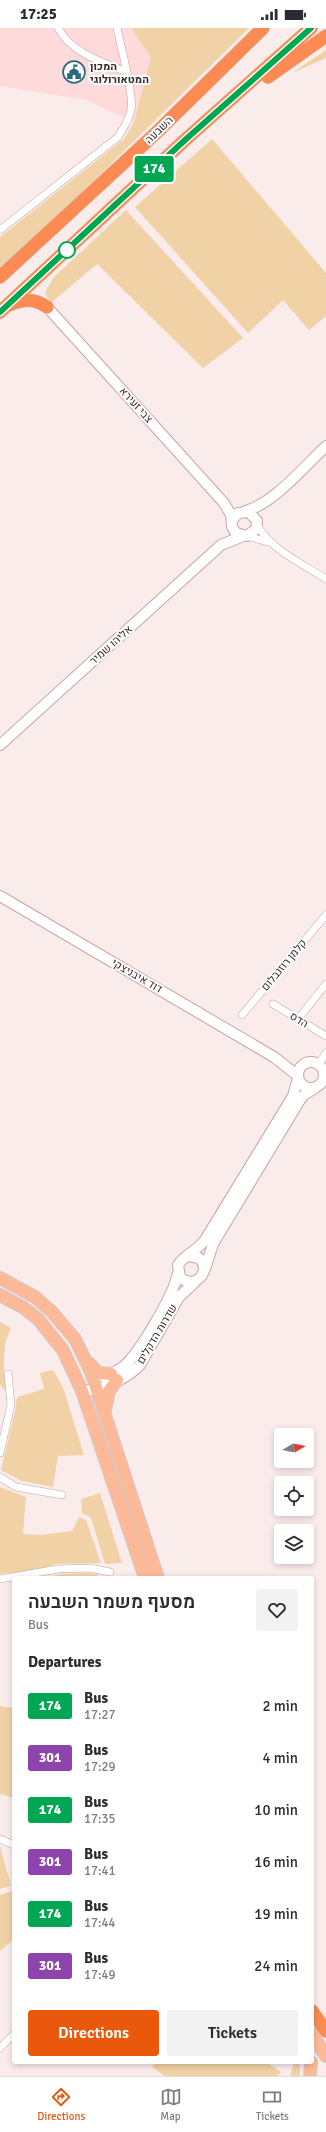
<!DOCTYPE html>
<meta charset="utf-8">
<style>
:root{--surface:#fff;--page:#f2f2f3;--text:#2b2b33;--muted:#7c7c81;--line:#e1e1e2;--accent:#ea580c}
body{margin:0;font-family:Signika,Heebo,sans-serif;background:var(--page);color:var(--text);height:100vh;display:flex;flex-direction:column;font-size:15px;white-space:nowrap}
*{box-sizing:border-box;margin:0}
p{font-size:13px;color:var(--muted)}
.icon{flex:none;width:22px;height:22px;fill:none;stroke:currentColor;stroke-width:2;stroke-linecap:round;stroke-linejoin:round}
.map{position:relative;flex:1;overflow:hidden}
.side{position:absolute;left:12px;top:1548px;width:302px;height:488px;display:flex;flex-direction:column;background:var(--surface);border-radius:4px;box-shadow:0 2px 6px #0003}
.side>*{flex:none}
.badge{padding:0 8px;border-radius:3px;font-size:14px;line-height:26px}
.needle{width:26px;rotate:80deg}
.fabs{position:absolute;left:274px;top:1400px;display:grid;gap:8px}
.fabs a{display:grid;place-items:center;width:40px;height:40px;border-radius:4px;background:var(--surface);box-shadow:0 2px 6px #0003;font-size:20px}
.map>.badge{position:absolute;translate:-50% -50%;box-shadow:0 0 0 2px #fff}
h2{padding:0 16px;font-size:15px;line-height:36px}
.round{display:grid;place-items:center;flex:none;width:42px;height:42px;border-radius:4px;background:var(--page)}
.head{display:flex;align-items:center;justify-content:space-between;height:68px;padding:0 16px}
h1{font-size:19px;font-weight:600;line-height:30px}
.action{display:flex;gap:8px;margin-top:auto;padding:8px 16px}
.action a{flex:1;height:46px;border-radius:4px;background:var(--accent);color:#fff;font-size:16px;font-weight:600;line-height:46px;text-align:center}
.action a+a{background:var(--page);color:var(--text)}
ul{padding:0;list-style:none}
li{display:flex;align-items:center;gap:12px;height:52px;padding:0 16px}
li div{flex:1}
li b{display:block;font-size:15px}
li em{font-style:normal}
li .badge{min-width:44px;font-weight:700;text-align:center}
.status{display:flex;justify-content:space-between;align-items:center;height:28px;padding:0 20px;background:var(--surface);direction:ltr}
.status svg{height:11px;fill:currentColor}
.dock{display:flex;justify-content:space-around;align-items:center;height:56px;border-top:1px solid var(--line);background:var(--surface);font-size:11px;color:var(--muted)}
.dock a{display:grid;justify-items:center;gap:2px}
.dock .selected{color:var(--accent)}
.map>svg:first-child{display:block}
</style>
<div class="status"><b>17:25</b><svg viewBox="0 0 49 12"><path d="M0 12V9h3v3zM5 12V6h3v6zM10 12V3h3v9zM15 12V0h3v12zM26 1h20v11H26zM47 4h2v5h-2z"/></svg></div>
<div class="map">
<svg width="326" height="2048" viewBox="0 0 326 2048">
<rect width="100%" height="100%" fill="#fbecec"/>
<!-- built -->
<path fill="#fedadb" d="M0,0H131L151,29L134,94L86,72L0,58Z"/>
<!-- green -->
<path fill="#f0d2a6" d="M131,0H249L0,245V209L124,111L134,94L151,29Z
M326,22V30L292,45Z
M212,111L326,245V288L309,302L283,272L248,305L135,179Z
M126,182L243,310L203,340L97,236L51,275L45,265L53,250Z
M0,1294L11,1300C1,1320 4,1342 6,1364L0,1356Z
M53,1342L63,1359L84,1427L58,1428L53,1459L22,1453L1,1442L15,1383L17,1369L44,1361L40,1345Z
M0,1459L26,1469L23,1506L40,1507L72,1503L79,1489L86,1492L101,1535L56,1536L34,1543L0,1546Z
M100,1465L122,1535L105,1536L91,1490L82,1485L81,1471Z
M86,1545L98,1546L96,1550H43L62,1546Z
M0,1678L14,1680V1770L0,1766Z
M0,1818L11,1858L0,1861Z
M14,1862V1911L0,1923V1867Z
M156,2034H266L281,2044L278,2048H165L152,2039Z
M294,2034H300V2048H290Z"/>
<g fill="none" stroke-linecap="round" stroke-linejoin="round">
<!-- street casing -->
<g stroke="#c7a4a5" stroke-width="8">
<path id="street" d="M117,0L127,44
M0,202L118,109C137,80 132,76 127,44C102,34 71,25 58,0
M257,497C271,522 303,536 326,551
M247,508L268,514
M273,976L326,1008
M242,987L326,887
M298,991L326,956
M319,1036L326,1025
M0,1425L11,1377L8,1346
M0,1449L16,1459L62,1467
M0,1551L58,1541L90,1540L110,1544
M0,1811L14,1817
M0,2020L14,2006"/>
</g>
<!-- secondary casing -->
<g stroke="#c7a4a5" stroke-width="12">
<path id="secondary" d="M47,279L224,475L231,487L232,499L236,505L247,508L256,501L257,493L249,484L238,485L233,491
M246,483C275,474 304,439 326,418
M0,717L221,517L243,508
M0,868L274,1029L298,1048
M298 1047a13 13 0 1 1 26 0a13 13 0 1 1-26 0Z
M188,1228L199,1230C213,1243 194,1263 180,1249L178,1237C184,1227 197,1223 205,1212L293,1068L298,1050
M205,1241L213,1216L300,1072L304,1067L315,1060
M104,1349C111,1346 117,1343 123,1339C140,1325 174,1266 178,1245
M82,1363C103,1362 125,1352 140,1337L179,1269L195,1254"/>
</g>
<!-- primary casing -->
<g stroke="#cfcccc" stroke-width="14">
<path id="primary" d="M0,1250L35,1269L51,1283L75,1311L91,1344L158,1550
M0,1267L24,1280L38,1291L63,1322L82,1363L145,1550
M89,1335L98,1345L111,1346
M105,1383L109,1363L117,1352
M312,2006L326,2028
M310,2048L311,2034"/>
</g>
<!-- highway casing -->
<g stroke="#cfcccc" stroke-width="14">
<path id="highway" d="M268,49L326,8
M0,249L156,105L263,0
M9,277C24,271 34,270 47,279
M0,284L185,112L311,0
M312,1983L326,2003"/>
</g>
<!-- street -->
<use href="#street" stroke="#fff" stroke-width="7"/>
<!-- secondary -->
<use href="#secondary" stroke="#fff" stroke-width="10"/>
<!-- primary -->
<use href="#primary" stroke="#fdb998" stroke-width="12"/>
<!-- highway -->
<use href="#highway" stroke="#fb8b53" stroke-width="13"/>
</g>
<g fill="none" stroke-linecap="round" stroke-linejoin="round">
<!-- line casing -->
<g stroke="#fff" stroke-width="9">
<path id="line" d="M0,284L185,112L311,0"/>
</g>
<!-- line -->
<use href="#line" stroke="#00a651" stroke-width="6"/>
</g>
<!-- icons -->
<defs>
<g id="civic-ring" transform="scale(1.15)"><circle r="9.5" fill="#fff" stroke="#2c6a80" stroke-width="1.5"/><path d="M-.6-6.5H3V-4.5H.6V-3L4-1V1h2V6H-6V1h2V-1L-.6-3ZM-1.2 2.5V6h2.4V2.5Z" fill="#2c6a80"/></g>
</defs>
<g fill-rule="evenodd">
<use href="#civic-ring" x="74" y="44"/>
</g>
<!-- markers -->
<circle fill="#fff" stroke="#00a651" stroke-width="2" cx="67" cy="222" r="8"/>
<g text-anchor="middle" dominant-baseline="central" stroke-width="4" stroke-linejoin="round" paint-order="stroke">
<!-- poi labels -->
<g font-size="11" font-weight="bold" fill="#392c2c" stroke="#fff" text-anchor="start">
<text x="90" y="38">המכון<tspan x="90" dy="13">המטאורולוגי</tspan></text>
</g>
<!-- street labels -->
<g font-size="11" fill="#392c2c" stroke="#fff">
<text transform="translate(159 102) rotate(-44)">השבעה</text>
<text transform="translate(136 377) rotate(48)">צבי זעירא</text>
<text transform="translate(111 617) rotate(-42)">אליהו שמיר</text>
<text transform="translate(284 937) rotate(-50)">קלמן רוזנבלום</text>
<text transform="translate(137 948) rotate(30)">דוד איבניצקי</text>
<text transform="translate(299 992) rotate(31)">הדס</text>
<text transform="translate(157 1306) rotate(-59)">שדרות הדקלים</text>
</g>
</g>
</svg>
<div class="fabs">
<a><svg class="needle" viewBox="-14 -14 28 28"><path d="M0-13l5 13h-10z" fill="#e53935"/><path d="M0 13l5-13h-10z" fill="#7c7c81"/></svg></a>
<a><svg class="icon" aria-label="locate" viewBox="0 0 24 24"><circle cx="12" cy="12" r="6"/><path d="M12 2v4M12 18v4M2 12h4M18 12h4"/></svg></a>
<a><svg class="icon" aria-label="layers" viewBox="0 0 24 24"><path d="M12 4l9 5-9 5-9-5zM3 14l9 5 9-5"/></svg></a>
</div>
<b class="badge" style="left:154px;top:141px;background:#00a651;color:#fff">174</b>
<section class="side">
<div class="head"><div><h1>מסעף משמר השבעה</h1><p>Bus</p></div><a class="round"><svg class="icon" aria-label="heart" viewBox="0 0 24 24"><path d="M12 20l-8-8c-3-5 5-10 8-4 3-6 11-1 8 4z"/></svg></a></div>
<h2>Departures</h2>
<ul>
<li><span class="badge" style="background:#00a651;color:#fff">174</span><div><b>Bus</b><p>17:27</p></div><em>2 min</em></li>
<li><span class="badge" style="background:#8e44ad;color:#fff">301</span><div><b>Bus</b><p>17:29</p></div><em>4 min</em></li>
<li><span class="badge" style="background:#00a651;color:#fff">174</span><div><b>Bus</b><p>17:35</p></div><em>10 min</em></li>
<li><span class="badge" style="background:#8e44ad;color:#fff">301</span><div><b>Bus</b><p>17:41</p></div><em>16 min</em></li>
<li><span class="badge" style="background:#00a651;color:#fff">174</span><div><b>Bus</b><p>17:44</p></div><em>19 min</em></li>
<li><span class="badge" style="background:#8e44ad;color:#fff">301</span><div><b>Bus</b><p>17:49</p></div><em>24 min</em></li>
</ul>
<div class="action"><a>Directions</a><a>Tickets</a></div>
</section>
</div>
<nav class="dock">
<a class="selected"><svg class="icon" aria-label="directions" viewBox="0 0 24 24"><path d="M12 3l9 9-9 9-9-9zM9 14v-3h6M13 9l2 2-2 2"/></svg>Directions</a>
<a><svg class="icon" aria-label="map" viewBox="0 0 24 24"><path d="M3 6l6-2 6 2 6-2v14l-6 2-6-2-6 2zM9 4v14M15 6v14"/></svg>Map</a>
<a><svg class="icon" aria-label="tickets" viewBox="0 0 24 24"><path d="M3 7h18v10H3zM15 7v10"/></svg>Tickets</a>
</nav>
